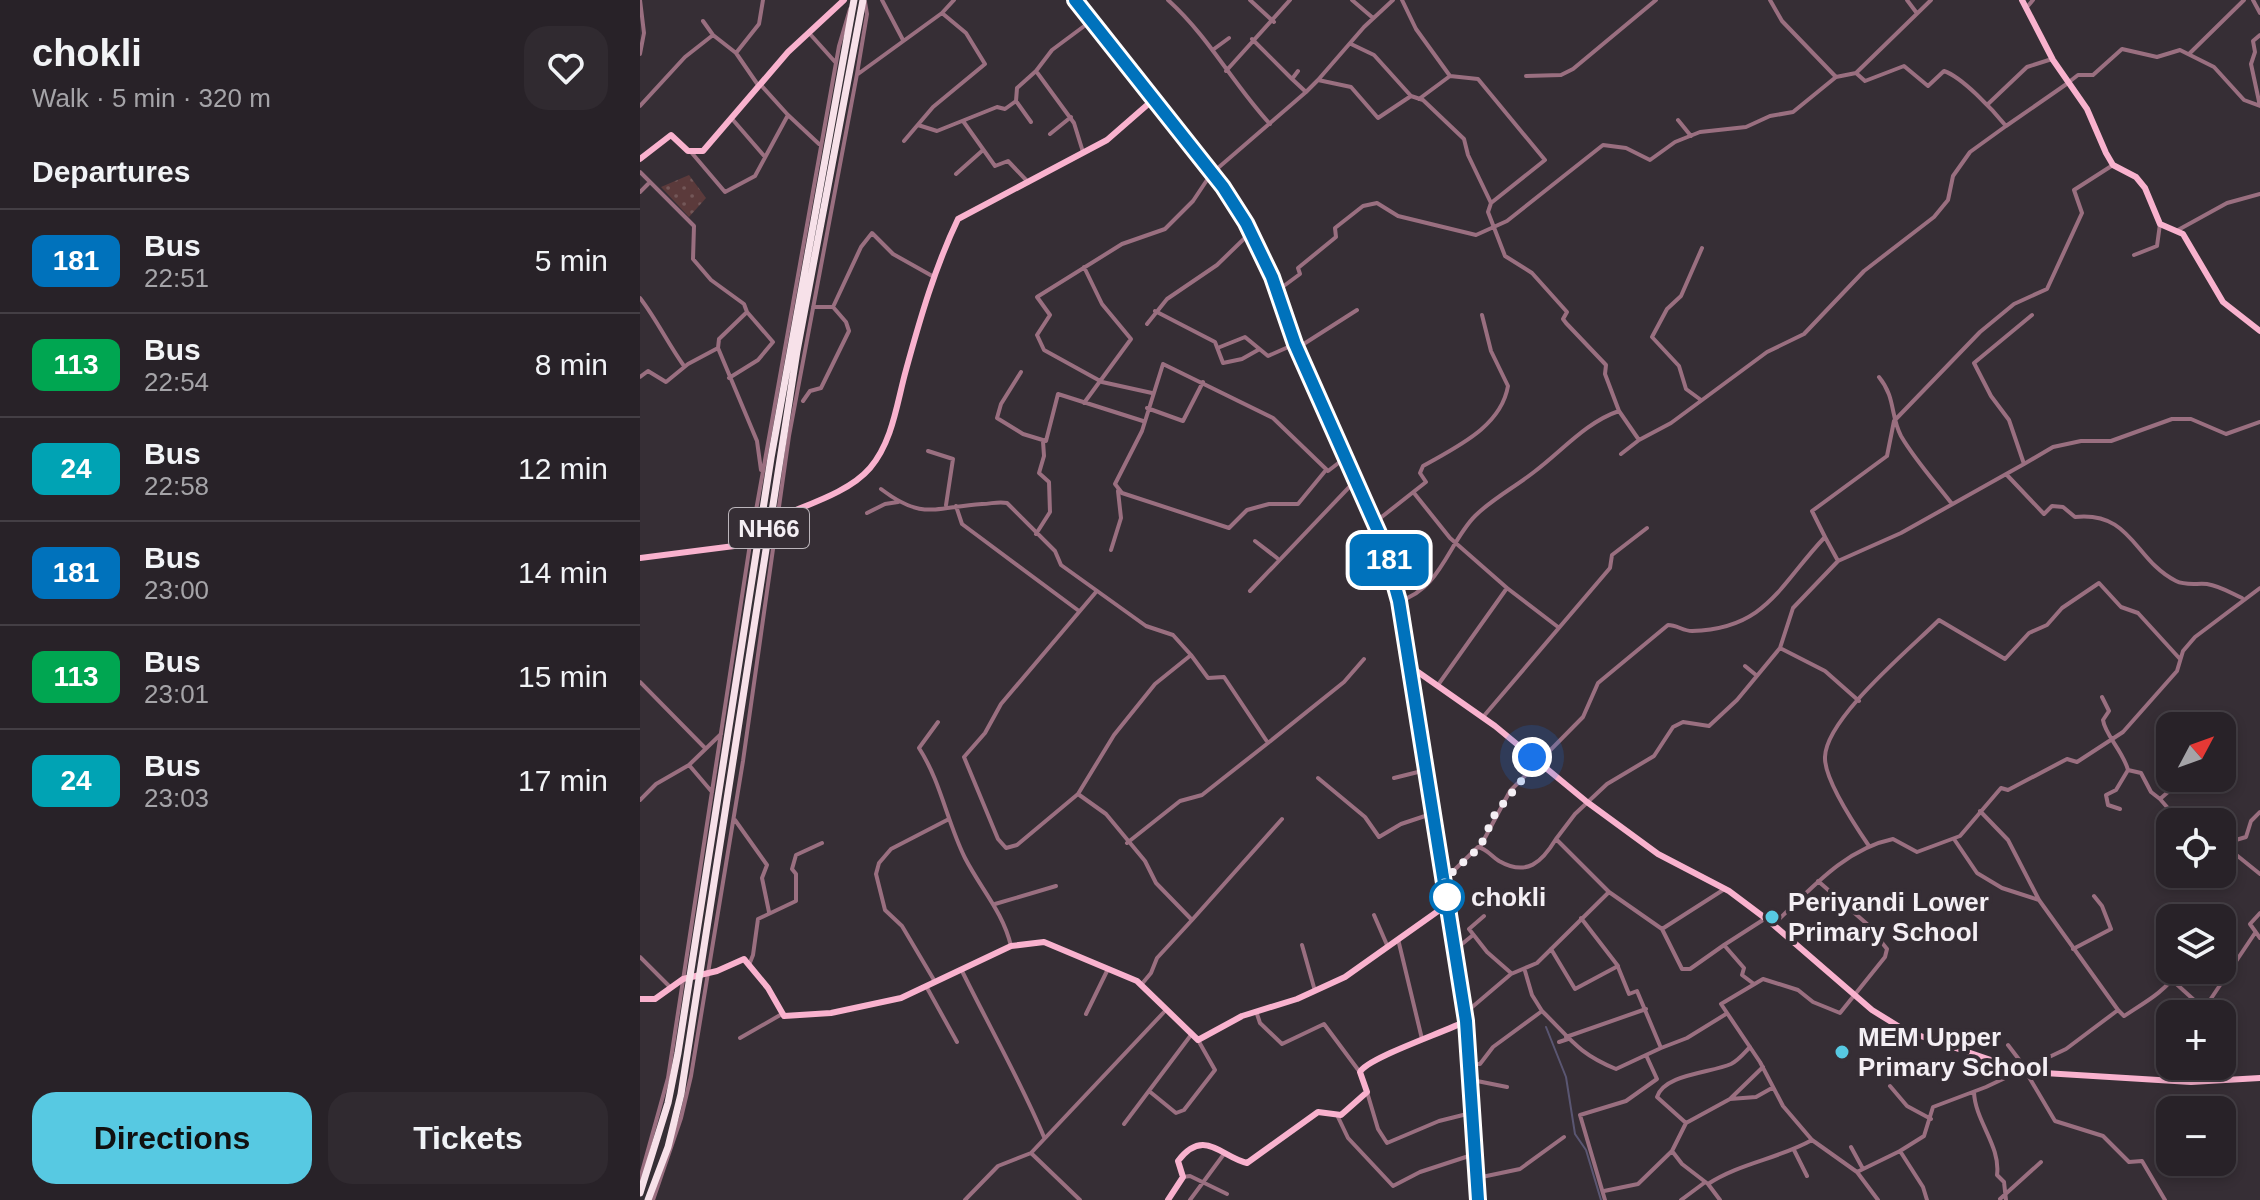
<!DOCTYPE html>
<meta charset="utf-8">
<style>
:root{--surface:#282228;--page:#302a30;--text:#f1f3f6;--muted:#a5a4a8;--line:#443f45;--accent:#57c9e2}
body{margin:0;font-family:Helvetica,sans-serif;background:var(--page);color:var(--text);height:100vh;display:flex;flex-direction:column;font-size:30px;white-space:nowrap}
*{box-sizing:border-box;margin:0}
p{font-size:26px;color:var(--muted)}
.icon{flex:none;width:44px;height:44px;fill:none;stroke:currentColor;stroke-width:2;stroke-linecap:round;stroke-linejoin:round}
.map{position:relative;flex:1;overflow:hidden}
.details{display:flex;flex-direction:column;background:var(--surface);width:640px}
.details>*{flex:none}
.badge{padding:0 16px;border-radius:12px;font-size:28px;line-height:52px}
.needle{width:52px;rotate:49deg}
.controls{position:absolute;left:1516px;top:712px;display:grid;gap:16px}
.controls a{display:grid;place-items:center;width:80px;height:80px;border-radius:16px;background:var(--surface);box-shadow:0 4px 12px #0003,0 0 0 2px var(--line);font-size:40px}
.you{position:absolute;width:40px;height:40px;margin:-20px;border:6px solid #fff;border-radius:50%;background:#1a73e8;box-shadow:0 0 0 12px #1a73e833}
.map>.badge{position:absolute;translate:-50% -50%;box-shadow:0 0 0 4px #fff}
h2{padding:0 32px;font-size:30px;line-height:72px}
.round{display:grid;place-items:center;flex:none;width:84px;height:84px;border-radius:24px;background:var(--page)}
.summary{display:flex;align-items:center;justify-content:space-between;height:136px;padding:0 32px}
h1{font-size:38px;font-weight:700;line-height:60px}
.cta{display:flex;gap:16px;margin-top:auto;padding:16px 32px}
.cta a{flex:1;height:92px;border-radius:24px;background:var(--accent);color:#111;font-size:32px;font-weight:700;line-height:92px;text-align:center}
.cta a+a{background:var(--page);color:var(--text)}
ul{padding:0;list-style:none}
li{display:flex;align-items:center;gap:24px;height:104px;padding:0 32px;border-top:2px solid var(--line)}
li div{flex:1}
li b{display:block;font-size:30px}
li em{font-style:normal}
li .badge{min-width:88px;font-weight:700;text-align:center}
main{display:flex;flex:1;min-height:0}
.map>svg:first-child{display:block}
</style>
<main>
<section class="details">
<div class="summary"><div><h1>chokli</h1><p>Walk · 5 min · 320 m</p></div><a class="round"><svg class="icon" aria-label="heart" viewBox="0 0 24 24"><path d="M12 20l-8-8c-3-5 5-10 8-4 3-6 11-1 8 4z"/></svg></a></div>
<h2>Departures</h2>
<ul>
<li><span class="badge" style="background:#0072bc;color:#fff">181</span><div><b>Bus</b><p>22:51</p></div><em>5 min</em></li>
<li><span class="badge" style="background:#00a651;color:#fff">113</span><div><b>Bus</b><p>22:54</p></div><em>8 min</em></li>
<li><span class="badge" style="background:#00a3b4;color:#fff">24</span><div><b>Bus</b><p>22:58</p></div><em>12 min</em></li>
<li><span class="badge" style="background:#0072bc;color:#fff">181</span><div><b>Bus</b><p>23:00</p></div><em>14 min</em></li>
<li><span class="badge" style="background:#00a651;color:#fff">113</span><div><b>Bus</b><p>23:01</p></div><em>15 min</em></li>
<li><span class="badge" style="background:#00a3b4;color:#fff">24</span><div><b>Bus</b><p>23:03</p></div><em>17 min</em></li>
</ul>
<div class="cta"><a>Directions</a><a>Tickets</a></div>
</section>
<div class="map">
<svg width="1620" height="1200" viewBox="0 0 1620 1200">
<defs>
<pattern id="grass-dots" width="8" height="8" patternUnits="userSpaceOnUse" patternTransform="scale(2)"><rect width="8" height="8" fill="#5b3a3b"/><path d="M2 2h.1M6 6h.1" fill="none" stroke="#735758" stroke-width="1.8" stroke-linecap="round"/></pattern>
</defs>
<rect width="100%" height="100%" fill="#362e35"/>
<!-- grass -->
<path fill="url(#grass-dots)" d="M49,175L66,198L49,217L21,187Z"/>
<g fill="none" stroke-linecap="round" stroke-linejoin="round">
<!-- stream -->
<path stroke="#5a5672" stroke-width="2" d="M906,1027L926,1077L935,1134L946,1150L961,1200"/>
<!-- minor -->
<path stroke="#9a6f80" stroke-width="4" d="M242,0L263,40
M528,0C569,37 593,84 630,124
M610,0L634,22
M712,0L733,18
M1267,0L1276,12
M1613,0L1620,13
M1387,7L1393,0
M63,21L73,35L96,53
M170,34L196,63
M612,39L652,79
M711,44L734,55L771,96
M574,49L589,38
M0,54L4,33L0,0
M1549,54L1604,0
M586,71L650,0
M658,71L652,79L666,92L678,80L711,87L738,118L771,96L783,100L824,139L828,155L851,203
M1216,73L1291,0
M218,74L302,13L314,0
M886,76L921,75L933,69L1016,0
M678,80L724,27L753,0
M1429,82L1438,75H1453L1482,49L1517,57L1540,50L1574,67L1604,100L1620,106L1611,64L1615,52L1613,41L1620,35
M118,85L96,53L119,24L123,0
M779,99L810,76
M376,101L391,122
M1348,104L1387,67L1412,59
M0,106L45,57L73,35
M148,115L179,144
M93,120L125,157
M1038,120L1051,136
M323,121L355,166L368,161L387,181
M278,125L297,131L357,107L365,109L376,101L377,88L396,71
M1366,126L1428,83
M410,134L431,117
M264,141L293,107L345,64L326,33L302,13
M51,152L85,192L115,176L148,115L120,84
M443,152L434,123L396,71L412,50L451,21
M0,172L54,226L53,259L71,280L104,304L107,312L79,339L78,348L117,441L121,470
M316,174L343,150
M0,192L8,184
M1538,230L1587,203L1620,194
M1494,255L1517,246L1520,224
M637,291L660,274L658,268L696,237L695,228L723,206L737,203L758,216L836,235L867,221L963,145L986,148L1010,160L1035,142L1060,132L1106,127L1130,116L1153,112L1196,77
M0,298C17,320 28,344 44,366
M173,307H193L221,247L232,233L253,254L294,277
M515,311L575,342L583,363L602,359L618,350
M1392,315L1334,363L1351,396L1369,420L1384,464L1413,447L1441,441H1471L1532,419H1551L1586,434L1620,422
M507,324L527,299L577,265L610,233
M580,347L605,337L628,356L655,344
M659,347L717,310
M381,372L361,404L357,418L383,434L406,441L418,394L503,421
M0,377L8,371L26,382L48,364L78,348
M1239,377C1256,398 1250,415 1261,436C1275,460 1295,482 1312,504
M89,378L118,360L133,342L107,312
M512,393L462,382L404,350L397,335L410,315L397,297L482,244L525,229L553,201L571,174L666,92
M1061,400L1046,389L1039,366L1012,337L1027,309L1041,296L1062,248
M163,401L170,391L181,388L209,331L206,322L193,307
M444,403L491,339L462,304L444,267
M507,408L543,421L563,382
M979,411L999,440L1031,423L1127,352L1164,334L1224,271L1294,217L1308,200L1313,176L1330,152L1366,126C1353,110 1322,77 1304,71L1288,86L1264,66L1225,81L1216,73L1196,77L1142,21L1130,0
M288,451L313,459L306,505
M981,454L999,440
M686,470L658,504H629L607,510L589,528L482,493L475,484L502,431L523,364L633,418L688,471L705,458
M1366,474L1404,514L1412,506L1423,507L1435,517C1492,511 1494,560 1536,581C1546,586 1557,583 1567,584C1580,586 1591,593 1602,598
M241,489C283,521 295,507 342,504C351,504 358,501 367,503L415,551L421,565L506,626L533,635L551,655L515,684L474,735L438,794L466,814L505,861L516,883L552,920L517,958L511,973L501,985
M774,493L810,538L867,588
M316,506L322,524L439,611
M227,513L245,504L258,502
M734,523L786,482L780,473L783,466C816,447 861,427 868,386L851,351L842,315
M396,534L410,512L409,482L399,473L404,456L403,441
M1185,537L1198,561
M615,541L637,558
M471,550L481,518L478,491
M610,591L715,481
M759,601C800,590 809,542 835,516C852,499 875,487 894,472C921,452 946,422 979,411L965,374L966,365L926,323L923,319L927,312L892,273L865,256L848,212L851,203L905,160L838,79L810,76L776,29L762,0
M1140,648L1185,671L1219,701
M551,655L568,678L584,677L628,743L704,682L724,659
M1105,666L1116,675
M0,682L65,748
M798,685L867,588L918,627
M1462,697L1469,711L1463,720C1465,735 1483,751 1488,770L1501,773L1511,792L1520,799L1544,778
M843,717L970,568L972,555L1007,528
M298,722L279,748C301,782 307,822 325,858C341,889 363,912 371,946
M49,765L72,792
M678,778L725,817L739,837L761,824L794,813
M754,778L786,770
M438,794L377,845L366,848L358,839L324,757L345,733L361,704L456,592
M1520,799L1540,822
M0,800L16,784L49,765L81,734
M1480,809L1468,805L1466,795L1476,790L1488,770
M1340,811L1368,840L1399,900
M95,820L127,865L122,878L129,912
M487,843L540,801L562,795L628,743
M1582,844L1606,837L1611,821L1620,812
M1584,845L1620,874
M1229,846C1216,827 1184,779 1185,757C1186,718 1270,649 1299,620L1365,659L1389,633L1407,625L1422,608L1459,583L1481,607L1498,613L1540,659
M840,847L870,791L943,717L958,683L1028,625C1037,625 1043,631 1052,631C1127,629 1140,584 1185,537L1172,511L1247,456L1254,421L1340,332L1374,304L1407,289L1442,213L1434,190L1473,165
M804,880L838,847C847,849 851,856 859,861C887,877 902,862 916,839
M1178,881L1227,924L1247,949L1245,957L1200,1013L1173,1002L1158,990L1123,979L1081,1004L1120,1062L1143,1106L1172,1140L1217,1172L1260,1151
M969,892L1022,929L1083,890
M355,904L416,886
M1620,913L1610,924L1620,938
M734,915L747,945
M844,916L829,929L847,952L871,973
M552,920L642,819
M1134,924C1169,891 1204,849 1253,839L1277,852L1320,836L1361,788L1368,790L1427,759L1437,762L1483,732L1537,671L1543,651L1555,637L1620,588
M1022,929L1042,969H1050L1084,945
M758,939L782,1039
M662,945L675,991
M816,949L833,935
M911,949L935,989L978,966L941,918
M1433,949L1471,929L1462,906L1454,896
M0,957L29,986
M109,965L113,955L118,919L156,901V874L152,869L156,855L182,843
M978,967L989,994L997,991L1021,1048L1047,1038L1086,1014
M1575,970L1582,982
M322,971C349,1026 380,1080 404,1137
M885,971L892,995L902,1011
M294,980L262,926L245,910L236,874L239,863L251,849L309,819
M1532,980L1564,1009L1615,933
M1114,984L1102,975L1104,968L1084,945L1126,918
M286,986L317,1042
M1478,1010L1484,1016C1507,1001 1523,993 1540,970
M616,1011L620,1023L642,1044L684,1024L719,1071
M446,1014L467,971
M824,1014L871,974L897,963L969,892L916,839L935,814L967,784L1014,756L1033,727L1043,722L1069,726L1097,700L1140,648L1153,608L1198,561L1261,533L1384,464
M926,1037L1006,1009
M100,1038L142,1014
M919,1042L928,1039
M1368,1045L1384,1066
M830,1064H840L853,1047L902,1011C930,1038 937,1053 976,1069L1021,1048
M1386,1072L1415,1121L1463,1136L1489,1162L1502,1161L1525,1200
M832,1080L867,1087
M1250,1086L1267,1106L1291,1119
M509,1091L536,1113L544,1110L575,1070L558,1040
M727,1092L738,1129L747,1143L799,1121L831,1113
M1334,1092C1335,1121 1361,1146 1357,1175L1364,1182L1366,1200
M1090,1099L1116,1097L1132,1088
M698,1117L708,1138L753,1186L780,1172L835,1154
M1046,1123L1017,1097C1024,1074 1071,1073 1091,1064C1099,1060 1104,1053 1110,1047
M484,1124L551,1035
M1211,1147L1223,1169
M1154,1150L1167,1176
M391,1153L440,1200
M1217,1172L1238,1200
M543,1177L550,1176L587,1194
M837,1178L880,1169L924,1137
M0,1179L28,1078L110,544L199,46L210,9
M1068,1184L1042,1164L1032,1151L1046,1123L1090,1099L1123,1067
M964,1191L998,1184L1032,1151
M1360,1199L1401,1162
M13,1200L41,1118L51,1076L103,761L149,436L217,74L227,14L225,2
M325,1200L358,1166L391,1153L525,1011
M550,1200L584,1154
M965,1200L940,1115L986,1101L1017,1079L1006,1055
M1041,1200L1064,1183
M1080,1200L1068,1184C1100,1163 1138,1159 1172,1140
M1287,1200L1283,1187L1260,1151L1284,1136L1293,1107L1346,1087L1426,1049L1478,1010L1399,900L1362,888L1337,873L1314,839"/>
<!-- major -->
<path stroke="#f9b2ce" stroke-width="6" d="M435,0L583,187L606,223L742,540L759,601L826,1021L838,1200
M1382,0L1413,60L1447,109L1466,153L1473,165L1496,177L1505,188L1520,224L1543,234L1583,302L1620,331
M0,159L31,135L48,151H63L148,52L204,0
M133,542L153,535L156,510C181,500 213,488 230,468C253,441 257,402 266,370C280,319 295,267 318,219L467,140L514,99
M0,558L110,544
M768,665L855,726L947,802L1018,854L1089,891L1129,921L1232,1010L1266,1031L1386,1072L1551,1082L1620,1078
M0,999H15L43,979L77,971L104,959L128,988L144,1016L191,1013L261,998L371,946L404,942L497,981L558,1040L602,1016L657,999L705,977L808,904
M528,1200L543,1177L538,1161C564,1127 581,1157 607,1163L678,1112L701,1115L727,1092L720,1072C727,1058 805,1032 826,1021"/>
<!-- highway -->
<path stroke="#f7e1e9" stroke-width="7" d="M0,1193L28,1103L38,1053L131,458L214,0
M8,1200L28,1147L41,1094L157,351L223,0"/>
</g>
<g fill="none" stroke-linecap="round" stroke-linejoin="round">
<!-- line casing -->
<g stroke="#fff" stroke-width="18">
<path id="line" d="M435,0L583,187L606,223L632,277L655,344L742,540L759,601L826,1021L838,1200"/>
</g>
<!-- line -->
<use href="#line" stroke="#0072bc" stroke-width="12"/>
<!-- walk -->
<path stroke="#f4eff4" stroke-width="8" stroke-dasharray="0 14.4" d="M807,897L808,904L804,880L840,847L855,814L897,761L892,757"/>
</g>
<!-- markers -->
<circle fill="#fff" stroke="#0072bc" stroke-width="4" cx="807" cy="897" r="16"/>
<g fill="#57c9e2" stroke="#362e35" stroke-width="3">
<circle cx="1132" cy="917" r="8"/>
<circle cx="1202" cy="1052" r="8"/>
</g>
<g text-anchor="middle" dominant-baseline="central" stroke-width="8" stroke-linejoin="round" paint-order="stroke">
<!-- shield labels -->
<rect fill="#362e35" stroke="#bbb5bb" stroke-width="2" x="89" y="508" width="80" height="40" rx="6"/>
<g font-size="24" font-weight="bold" fill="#f4eff4">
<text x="129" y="528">NH66</text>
</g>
<!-- stop labels -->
<g font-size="26" font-weight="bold" fill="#f4eff4" stroke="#362e35" text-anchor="start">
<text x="831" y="897">chokli</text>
</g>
<!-- poi labels -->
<g font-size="26" font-weight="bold" fill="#f4eff4" stroke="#362e35" text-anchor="start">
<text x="1148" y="902">Periyandi Lower<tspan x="1148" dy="30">Primary School</tspan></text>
<text x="1218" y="1037">MEM Upper<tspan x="1218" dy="30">Primary School</tspan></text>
</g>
</g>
</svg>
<div class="controls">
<a><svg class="needle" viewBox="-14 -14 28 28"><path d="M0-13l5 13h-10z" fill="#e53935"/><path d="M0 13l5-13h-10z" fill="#a5a4a8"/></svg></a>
<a><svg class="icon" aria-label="locate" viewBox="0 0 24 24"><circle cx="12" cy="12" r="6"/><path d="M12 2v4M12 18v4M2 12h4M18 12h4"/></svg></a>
<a><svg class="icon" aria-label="layers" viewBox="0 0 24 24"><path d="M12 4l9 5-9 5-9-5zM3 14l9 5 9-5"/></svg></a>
<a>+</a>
<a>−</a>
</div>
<div class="you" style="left:892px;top:757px"></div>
<b class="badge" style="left:749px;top:560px;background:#0072bc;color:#fff">181</b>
</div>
</main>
